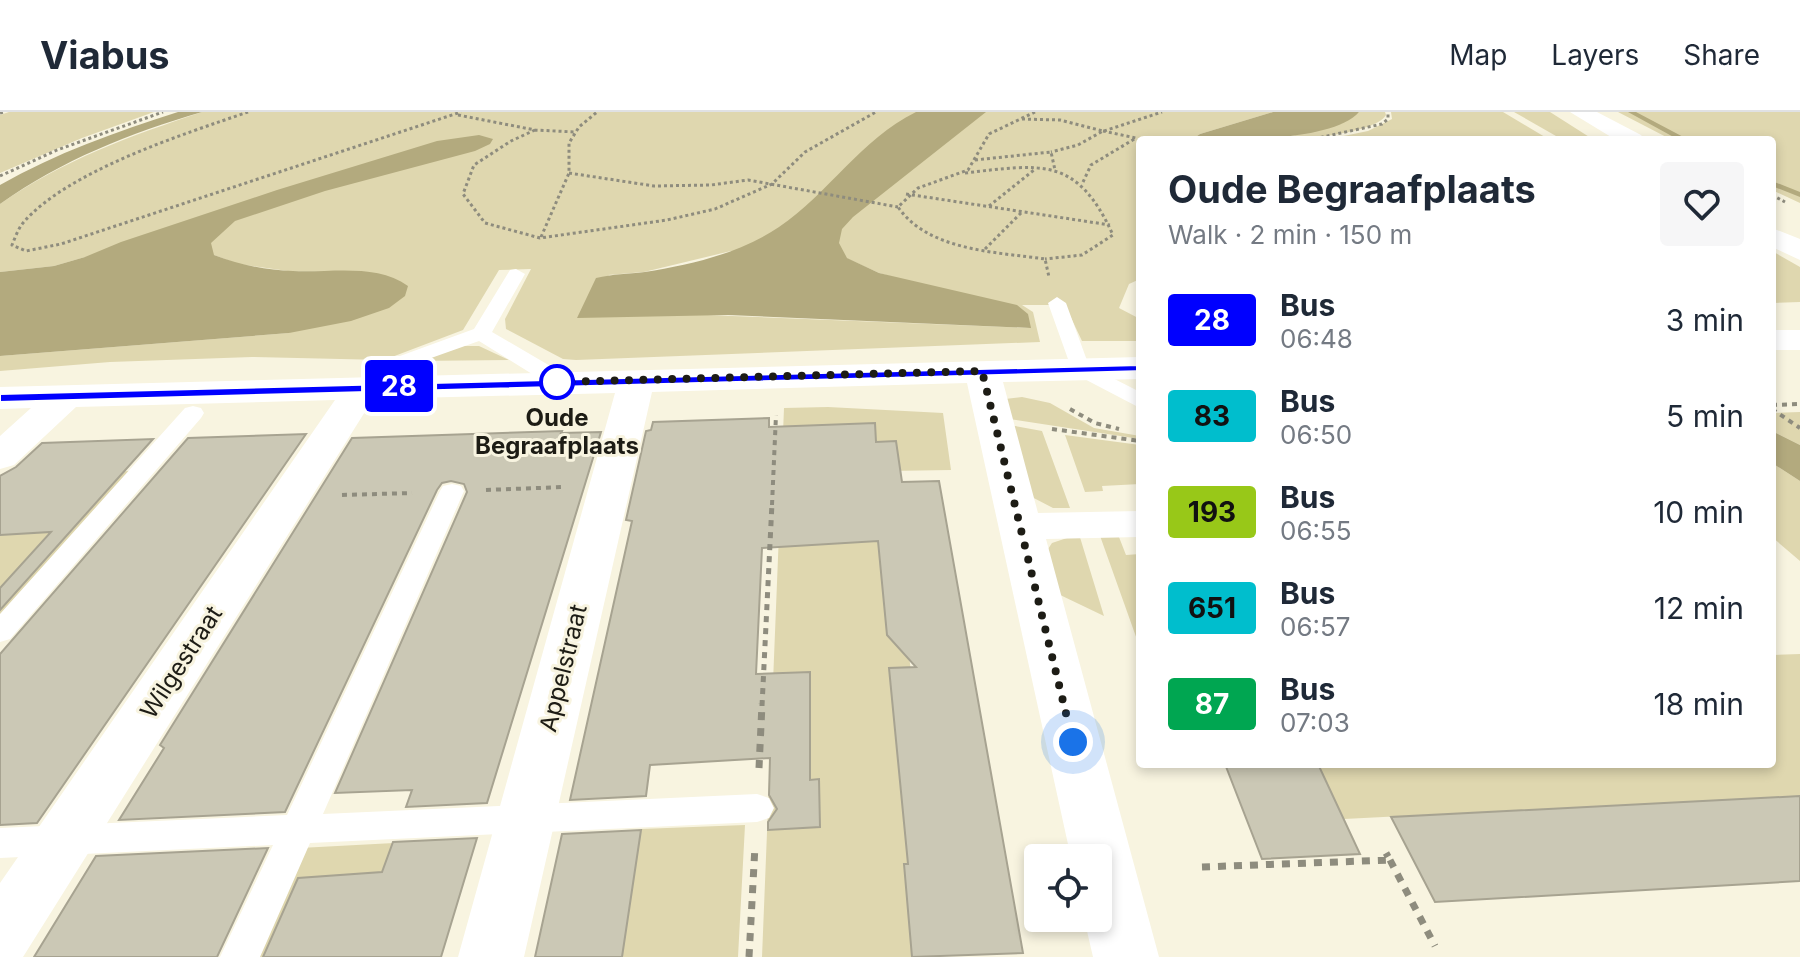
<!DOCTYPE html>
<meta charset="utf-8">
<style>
:root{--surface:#fff;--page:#f6f6f7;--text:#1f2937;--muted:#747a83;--line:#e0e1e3}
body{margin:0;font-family:Inter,sans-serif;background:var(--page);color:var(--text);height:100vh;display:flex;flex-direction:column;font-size:30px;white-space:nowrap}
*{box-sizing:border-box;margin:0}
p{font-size:26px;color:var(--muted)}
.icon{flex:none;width:44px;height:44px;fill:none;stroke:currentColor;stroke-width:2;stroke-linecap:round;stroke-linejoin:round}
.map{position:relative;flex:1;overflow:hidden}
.sheet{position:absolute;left:1136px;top:24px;width:640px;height:632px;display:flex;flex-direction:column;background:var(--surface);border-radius:8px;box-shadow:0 4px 12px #0003}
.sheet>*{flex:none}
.badge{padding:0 16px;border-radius:6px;font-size:28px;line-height:52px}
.buttons{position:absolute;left:1024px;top:732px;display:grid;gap:16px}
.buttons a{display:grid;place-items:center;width:88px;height:88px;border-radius:8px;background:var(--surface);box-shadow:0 4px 12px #0003;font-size:40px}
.you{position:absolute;width:40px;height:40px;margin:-20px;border:6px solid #fff;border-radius:50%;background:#1a73e8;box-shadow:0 0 0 12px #1a73e833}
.map>.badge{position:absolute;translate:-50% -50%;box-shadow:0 0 0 4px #fff}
.round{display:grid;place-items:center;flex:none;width:84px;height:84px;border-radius:8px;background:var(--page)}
.overview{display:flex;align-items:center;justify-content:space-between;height:136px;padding:0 32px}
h1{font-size:38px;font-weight:700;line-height:60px}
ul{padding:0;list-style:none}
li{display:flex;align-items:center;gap:24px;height:96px;padding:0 32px}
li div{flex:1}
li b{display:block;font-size:30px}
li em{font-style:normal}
li .badge{min-width:88px;font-weight:700;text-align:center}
header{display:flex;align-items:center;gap:48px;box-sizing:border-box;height:112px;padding:0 40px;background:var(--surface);border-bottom:2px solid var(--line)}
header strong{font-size:38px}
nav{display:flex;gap:44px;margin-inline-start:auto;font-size:28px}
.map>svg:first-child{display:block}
</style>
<header>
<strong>Viabus</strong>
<nav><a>Map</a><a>Layers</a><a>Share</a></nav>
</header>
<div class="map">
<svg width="1800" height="845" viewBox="0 0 1800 845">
<rect width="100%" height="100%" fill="#f8f4e0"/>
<!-- green -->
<path fill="#dfd7af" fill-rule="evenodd" d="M9,0H154L82,26L0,61V3Z
M202,0H1273L1200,22L1191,28H1140V167L1129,172L1119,196L1140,207V229H1082L1065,193H1022L1033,200L1040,230L576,248L563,247L506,217L505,207L531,157L499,158L463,218L384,248L252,245L110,250L0,259V244L289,221L362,160L288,159L238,152L214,143L85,145L54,154L0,160V92C63,48 130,24 202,0ZM731,139L846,146L879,161L932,176L1030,216L682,202L608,163L644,160Z
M1359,0H1385L1386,3C1375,22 1297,28 1276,28L1342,11Z
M1391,0H1503L1550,28H1324L1368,19L1392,7Z
M1514,0H1550L1594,28H1563Z
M1618,0H1800V91L1772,78V28H1672Z
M1772,139L1800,155V190L1772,191Z
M462,234H479L509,248L414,249Z
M1022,285L1050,291L1094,316L1140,324V327L1009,307L1005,287Z
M828,295L943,301L951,358L889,359L928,717L910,816L912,845H762L784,296Z
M1800,300V333L1772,319V301Z
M1010,313L1042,319L1070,396H1053L1028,383Z
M1065,323L1140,333V372L1102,374L1103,379L1085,380Z
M1772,351L1800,369V449L1772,425Z
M132,359L0,507V364Z
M1117,420L1126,443L1140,442V536L1099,421Z
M1079,422L1104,504L1056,481L1046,440L1052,431Z
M1800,542V684L1344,707L1318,652H1772V543Z
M745,713L738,845H621L641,717Z
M394,731L353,845H251L300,736Z"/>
<!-- water -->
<path fill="#b3aa7e" d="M178,0H202C130,21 62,48 0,92V73C56,41 116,20 178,0Z
M916,0H986L853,105L842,117L839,131L847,146L879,161L1017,193L1028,202L1031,216L728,203L577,206L596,166C613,162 628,162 645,160C690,153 741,141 779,115C829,81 860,28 916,0Z
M1273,0H1359C1333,30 1229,28 1191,28L1200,22Z
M479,23L493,27L490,32L475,39L325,79L235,109L211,131L214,143C240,153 266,158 293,159C331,161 376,151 408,174L405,184L389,196L351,209L289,221L0,244V160L54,154L85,145L121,130L277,78L437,29Z
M1772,319L1800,333V369L1772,351Z"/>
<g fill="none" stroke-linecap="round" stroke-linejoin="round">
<!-- stream -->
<path fill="#b3aa7e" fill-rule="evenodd" d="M1628,0H1636L1689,28H1679Z
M1772,69L1800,80V85L1772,74Z"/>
</g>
<!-- building -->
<path fill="#cbc8b5" stroke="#a7a391" stroke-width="2" d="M769,306V315L875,311L876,330L896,329L902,370L939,369L1023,841L912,845L904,752H908L889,556L916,555L887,523L878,429L762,436L756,562L810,560V668L819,667L820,715L768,718V710L777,697L769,683L770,646L650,653L646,684L570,688L632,409L626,408L646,319L651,318L653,310Z
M562,319L561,321L601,320L487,691L406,695L412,678L335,681L467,380L464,372L451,369L442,371L437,378L285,700L119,708L164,636L160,633L352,326Z
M306,322L37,711L0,713V542L188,326Z
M153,327L0,498V476L51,420L0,423V364L16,355L42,331Z
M1225,652H1318L1360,742L1262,747Z
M1800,684V769L1435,790L1391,705Z
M641,718L622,845H535L562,722Z
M477,726L441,845H263L298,766L382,760L393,730Z
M268,736L217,845H34L96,744Z"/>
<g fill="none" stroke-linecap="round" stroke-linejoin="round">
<!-- path-far3 -->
<path stroke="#8e8c7e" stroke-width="3" stroke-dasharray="3 3" stroke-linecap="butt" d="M248,0C184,22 67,59 23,111C18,117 15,126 12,133L26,139L61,132L461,0
M1035,0L989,22L968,58L918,76L898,95C928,139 997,140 1045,147L1049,165
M0,1L4,0
M458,3L535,18L575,20
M1022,7L1060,8L1103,19L1078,33L1051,40
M535,18L511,29L474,53L463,82L485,111L540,126L667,108L715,97L772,72L805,40L876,0
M1104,19L1162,0
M1309,28L1382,12L1388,7V0
M975,48L1051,40L1055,58
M569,61L654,74L711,73L748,68L898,95
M965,61C1042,52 1077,44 1113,123L1082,143L1045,147
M0,64L57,38L163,0
M1083,70L1091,53L1136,26L1103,19
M906,82L1110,113
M1772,83L1785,90
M989,94L1034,58
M541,125L569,61V31L579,15L597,0
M985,137L1023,99"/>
<!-- path-far2 -->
<path stroke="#8e8c7e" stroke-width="4" stroke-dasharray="5 5" stroke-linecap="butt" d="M1772,293L1800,292
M1070,297L1095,311L1119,317
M1772,297L1800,316
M1052,317L1140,329
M486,378L564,375
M342,383L412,381
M772,393L776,303"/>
<!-- path-far1 -->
<path stroke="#8e8c7e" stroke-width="5" stroke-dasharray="6 6" stroke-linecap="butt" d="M762,594L772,391"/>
<!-- path -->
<path stroke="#8e8c7e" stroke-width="7" stroke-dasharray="8 8" stroke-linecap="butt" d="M759,656L762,592
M1390,748L1435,834
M1202,755L1390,748L1386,741
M749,845L755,734"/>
<!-- lane -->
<path fill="#fff" fill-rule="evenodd" d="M516,157L525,162L492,220L569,265L572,270L569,275H553L479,229L403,256L370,280H354L351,275L354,270L389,248L474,217L510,158Z
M1057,185L1066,191L1089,254L1140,280V296L1073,261L1048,191Z
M193,294L201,296L204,301L201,306L10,527L0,530V502L185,296Z
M452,372L461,374L464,379L323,702L757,682L769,686L774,696L769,706L757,710L310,731L260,845H220L273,733L0,746V716L287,703L440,379L443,374Z"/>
<!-- street -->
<path fill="#fff" fill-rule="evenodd" d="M1772,218H1800V238H1772Z
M1140,245V267L1003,270L1038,401L1140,399V425L1046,427L1159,845H1093L1084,806H1098V746H1071L967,271L652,280L524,845H458L615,281L373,287L23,845H0V771L335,288L76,295L14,353L0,357V324L31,296L0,297V275Z"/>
<!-- primary -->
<path fill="#fff" fill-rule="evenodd" d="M1570,0H1597L1641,23L1645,28H1616Z
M1772,116L1800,127V148L1772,135Z"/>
</g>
<!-- line -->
<path fill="#00f" stroke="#fff" stroke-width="2" d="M1140,253L1144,254V259L0,290V282Z"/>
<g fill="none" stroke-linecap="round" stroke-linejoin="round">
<!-- walk -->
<path stroke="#1d1c15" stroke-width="8" stroke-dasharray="0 14.4" d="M557,270L982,259L1073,630"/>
</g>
<!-- markers -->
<circle fill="#fff" stroke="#00f" stroke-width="4" cx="557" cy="270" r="16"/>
<g text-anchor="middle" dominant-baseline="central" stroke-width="6" stroke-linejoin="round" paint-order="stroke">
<!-- stop labels -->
<g font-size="24" font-weight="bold" fill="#1d1c15" stroke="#f8f4e0">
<text x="557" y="305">Oude<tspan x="557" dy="28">Begraafplaats</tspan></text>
</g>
<!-- street labels -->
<g font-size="24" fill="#1d1c15" stroke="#f8f4e0">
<text transform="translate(181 550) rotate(-57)">Wilgestraat</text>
<text transform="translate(563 556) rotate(-76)">Appelstraat</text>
</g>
</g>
</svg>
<div class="buttons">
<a><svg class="icon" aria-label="locate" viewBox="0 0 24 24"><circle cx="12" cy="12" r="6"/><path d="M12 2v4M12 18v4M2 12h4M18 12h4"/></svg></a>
</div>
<div class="you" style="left:1073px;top:630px"></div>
<b class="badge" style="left:399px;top:274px;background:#00f;color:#fff">28</b>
<section class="sheet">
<div class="overview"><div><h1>Oude Begraafplaats</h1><p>Walk · 2 min · 150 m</p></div><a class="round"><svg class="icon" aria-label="heart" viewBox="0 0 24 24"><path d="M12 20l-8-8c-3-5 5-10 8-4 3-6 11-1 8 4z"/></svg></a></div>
<ul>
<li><span class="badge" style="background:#00f;color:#fff">28</span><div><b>Bus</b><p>06:48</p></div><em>3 min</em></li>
<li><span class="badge" style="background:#00becd;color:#111">83</span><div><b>Bus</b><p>06:50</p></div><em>5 min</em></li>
<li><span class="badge" style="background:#98c818;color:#111">193</span><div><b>Bus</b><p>06:55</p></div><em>10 min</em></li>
<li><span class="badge" style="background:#00becd;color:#111">651</span><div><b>Bus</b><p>06:57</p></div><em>12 min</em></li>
<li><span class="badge" style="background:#00a651;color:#fff">87</span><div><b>Bus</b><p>07:03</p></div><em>18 min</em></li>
</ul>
</section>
</div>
